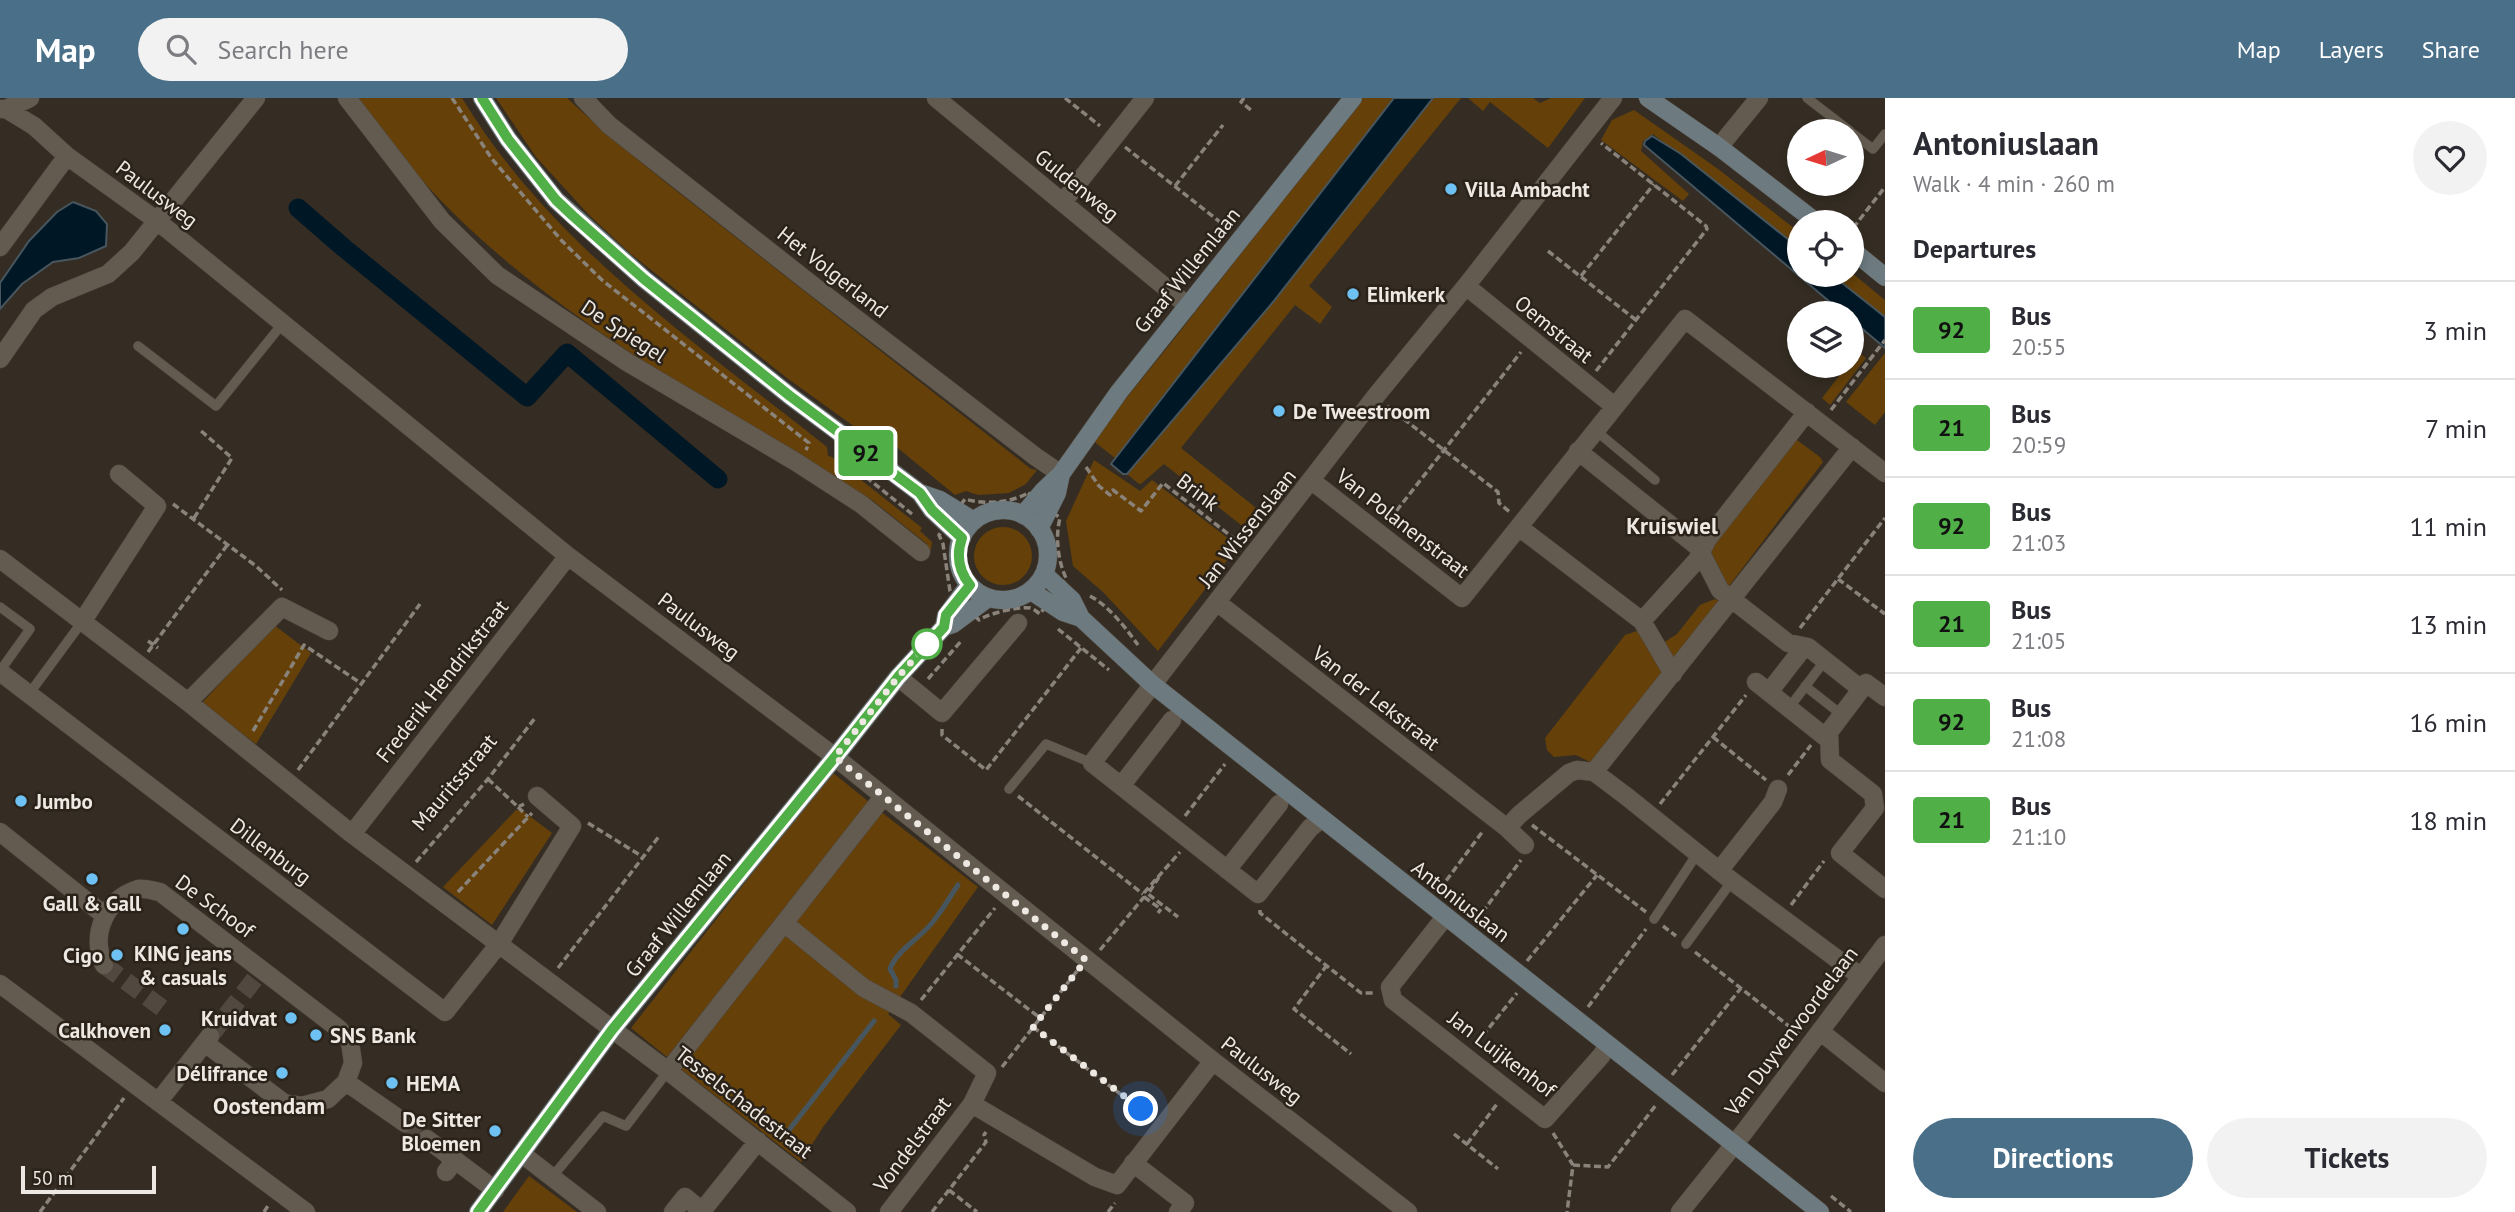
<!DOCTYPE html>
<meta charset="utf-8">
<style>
:root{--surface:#fff;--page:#f2f2f3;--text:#2b2b33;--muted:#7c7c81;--line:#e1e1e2;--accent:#496f89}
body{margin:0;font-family:"PT Sans",sans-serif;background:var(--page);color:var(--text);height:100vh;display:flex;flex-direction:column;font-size:26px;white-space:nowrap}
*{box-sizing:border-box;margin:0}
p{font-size:23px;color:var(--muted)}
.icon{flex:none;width:38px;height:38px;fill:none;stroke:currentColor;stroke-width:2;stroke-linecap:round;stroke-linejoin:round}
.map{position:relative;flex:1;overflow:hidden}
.panel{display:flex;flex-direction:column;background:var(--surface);width:630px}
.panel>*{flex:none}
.badge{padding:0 14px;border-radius:5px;font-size:24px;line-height:46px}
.needle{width:46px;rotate:266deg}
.fabs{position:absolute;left:1787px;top:21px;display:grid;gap:14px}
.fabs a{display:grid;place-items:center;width:77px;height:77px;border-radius:50%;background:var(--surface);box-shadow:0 4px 10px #0003;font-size:35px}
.scale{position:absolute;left:21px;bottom:18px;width:135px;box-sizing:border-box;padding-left:7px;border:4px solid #ede8e2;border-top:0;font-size:19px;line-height:24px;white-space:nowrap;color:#ede8e2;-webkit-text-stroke:5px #2b231a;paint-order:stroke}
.you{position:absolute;width:35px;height:35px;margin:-18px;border:5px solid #fff;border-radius:50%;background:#1a73e8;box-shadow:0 0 0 10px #1a73e833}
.map>.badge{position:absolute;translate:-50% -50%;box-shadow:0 0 0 4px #fff}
h2{padding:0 28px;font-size:26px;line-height:63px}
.round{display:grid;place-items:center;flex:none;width:74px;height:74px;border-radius:37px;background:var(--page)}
.headline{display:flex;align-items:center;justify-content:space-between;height:119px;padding:0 28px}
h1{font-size:33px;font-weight:700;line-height:52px}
.action{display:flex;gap:14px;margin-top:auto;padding:14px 28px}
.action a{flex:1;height:80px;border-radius:42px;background:var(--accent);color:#fff;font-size:28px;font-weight:700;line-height:80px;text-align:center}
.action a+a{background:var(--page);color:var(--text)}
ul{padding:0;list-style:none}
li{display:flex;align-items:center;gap:21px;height:98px;padding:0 28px;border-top:2px solid var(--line)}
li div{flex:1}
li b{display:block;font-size:26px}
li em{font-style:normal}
li .badge{min-width:77px;font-weight:700;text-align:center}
header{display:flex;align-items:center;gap:42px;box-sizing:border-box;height:98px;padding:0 35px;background:var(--accent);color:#fff}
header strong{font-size:33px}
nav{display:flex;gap:38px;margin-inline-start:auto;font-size:24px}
.search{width:490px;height:63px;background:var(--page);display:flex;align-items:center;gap:18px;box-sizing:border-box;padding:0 24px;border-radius:38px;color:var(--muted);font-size:26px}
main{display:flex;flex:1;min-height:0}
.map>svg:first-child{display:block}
</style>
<header>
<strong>Map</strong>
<div class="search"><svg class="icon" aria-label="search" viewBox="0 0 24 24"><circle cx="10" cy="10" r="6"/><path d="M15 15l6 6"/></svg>Search here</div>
<nav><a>Map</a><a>Layers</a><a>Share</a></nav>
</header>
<main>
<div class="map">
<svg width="1885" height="1114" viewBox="0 0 1885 1114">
<rect width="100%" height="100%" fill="#352d23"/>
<!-- green -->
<path fill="#654109" d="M357,0H462C550,146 696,245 827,349L828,358L832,359L922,430L920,433L932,444L931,452L925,451L927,446L872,402L839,382V380L836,378L838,384C693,293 535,209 419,79C397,55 378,26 357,0Z
M496,0H567L611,40L669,87L1031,371L1037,372L1026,386L1009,395L978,397L966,393L955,397L888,342L890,338L874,329L859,332L787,280L631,156L590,118L536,59Z
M1363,0H1394L1115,360L1092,342L1167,250Z
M1433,0H1461L1309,188L1332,209L1320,226L1295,207L1181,350L1265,417L1241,427L1164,366L1142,385L1139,386L1127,376L1273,203Z
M1468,0H1533L1540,5L1551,0H1585L1548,50L1490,4L1483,13Z
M1634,12L1718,71L1799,134V151L1653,36L1643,43L1641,53L1689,96L1683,103L1601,42L1612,22Z
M1852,175L1885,202V219L1831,177Z
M1858,254L1866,260L1830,307L1822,300L1847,268H1852V262Z
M1885,255V314L1875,327L1846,304Z
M1786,334L1820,359L1823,364L1729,488L1714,481L1703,439Z
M1094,362L1140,393L1152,382L1238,448L1158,553L1103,494L1073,468L1066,423Z
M974 458a29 29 0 1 1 58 0a29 29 0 1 1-58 0Z
M1715,501L1720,504L1594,666L1576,657L1554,659L1547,652L1545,640L1625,537L1637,533L1643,536L1657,549L1677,536L1700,507Z
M274,527L311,555L256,646L202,605Z
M832,674L869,704L667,959L631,930Z
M516,712L523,713L552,735L492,827L443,789Z
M880,713L978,789L888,916L901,927L823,1029L801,1064L677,968Z
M529,1078L577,1114H503Z"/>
<!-- water -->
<path fill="#001725" stroke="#47565e" stroke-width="2" d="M1394,0H1433L1273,204L1127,376H1123L1111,366Z
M1652,38L1681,56L1799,150V177H1832L1885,219V250L1852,222V215H1843L1644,47L1645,43Z
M73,104L96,113L107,126L106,148L79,160L53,164L22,186L0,211V185L29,143L57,114Z"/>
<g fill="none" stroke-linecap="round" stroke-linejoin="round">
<!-- stream -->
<path stroke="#47565e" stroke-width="5" d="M896,888V882L890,871C897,852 919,841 932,825C942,813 950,799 958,787
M789,1032L874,923"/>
<!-- canal -->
<path stroke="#001725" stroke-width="19" d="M298,110L344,150L527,299L567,255L718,381"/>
<!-- street-tunnel -->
<path stroke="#514940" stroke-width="18" stroke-dasharray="18 9" stroke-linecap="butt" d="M104,867L162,910
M210,938L257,878
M405,1025L427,1041"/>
<!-- lane casing -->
<g stroke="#4f483f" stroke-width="10">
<path id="lane" d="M1807,0L1850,33
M1852,35L1873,51L1885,36
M138,248L216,308L283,225
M1595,332L1655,382
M0,509L30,531L0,573
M1805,588L1842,617
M29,596L82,524
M1795,602L1820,569
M1009,691L1046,646L1092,665
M1654,821L1697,756
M1686,846L1732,783
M552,1079L603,1018L626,1028L668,973"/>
</g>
<!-- street casing -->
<g stroke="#4f483f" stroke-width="19">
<path id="street" d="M347,0L442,123L497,177L627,264L796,364L861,406L921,454
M583,0L609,27L811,186L1036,359L1061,376
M936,0L1188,208
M0,11H6L34,28L67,58L156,122L568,458L835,659L1213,963L1408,1114
M6,11L30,0
M1719,49L1759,0
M1063,104L1145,0
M0,149L67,58
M1466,188L1614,308
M0,261L34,212L52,199L108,176L132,154L256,0
M1578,353L1698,449L1720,492L1788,545L1808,549L1861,591
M1312,383L1462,500L1685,221L1885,375
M1520,430L1642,523
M0,461L188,604L352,736L668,973L847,1114
M1218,505L1507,730L1519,717L1569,675L1577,672L1594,674L1626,698L1732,783L1860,878
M82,524L157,408L119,376
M0,574L445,914L499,846L572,728L537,698
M1673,576L1642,523L1697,462L1707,442L1807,314
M898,579L942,615L1018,525
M1756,584L1829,642
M1769,594L1804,549
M1885,599L1866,585L1829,634L1830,662L1873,696L1875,710L1840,755L1885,791
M188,604L282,509L329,533
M1594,674L1852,349
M1121,688L1172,622
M1320,722L1310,730L1258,796L1092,665L1375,299L1466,188L1613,0
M1507,730L1525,747
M0,734L104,817
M352,736L568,458
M1227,772L1279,706
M1719,773L1773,704L1778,691
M1445,819L1390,889L1393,902L1545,1021L1601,958L1608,947
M784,825L864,890L911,915L987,975L972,1006L889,1114
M104,867C90,837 105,801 138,791C144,790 154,793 160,794L339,931L350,944L353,965L346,984L328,1001L302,1008L284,1005L205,945
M0,886L306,1114
M1821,934L1885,985
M668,973L883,699
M346,984L405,1025
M158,1004L210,938
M972,1006L1095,1079L1117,1087L1213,963
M427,1041L455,1062
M522,1056L597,1114
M1133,1065L1185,1105L1178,1114
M446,1074L455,1062L495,1092
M673,1114L685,1099L702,1113L758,1043
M1680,1114L1745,1033L1885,847"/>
</g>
<!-- secondary casing -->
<g stroke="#4f483f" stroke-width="19">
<path id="secondary" d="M482,0L508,41L556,102L644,181L790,298L887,370L920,395L940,402L974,423
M1648,0L1719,49L1816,124
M1852,152L1885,179
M920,395L932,412L962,440
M958 457a45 45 0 1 1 90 0a45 45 0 1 1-90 0Z
M1023,417L1043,393L1061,376L1119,294L1353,0
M1039,431L1057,395L1061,376
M1044,476L1072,502L1081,520L1152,586L1820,1114
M1031,493L1063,514L1081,520
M944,529L946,518L969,487
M478,1114L612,932L835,659L898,579L944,529L953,526L988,500"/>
</g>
<!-- path -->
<path stroke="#8a837b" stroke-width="3.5" stroke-dasharray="7 3.5" stroke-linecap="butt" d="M452,0L492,61L562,143L602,182L809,345L806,352
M1065,0L1100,28
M1244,0L1241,4L1251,12
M1125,49L1229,131
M1175,88L1223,27
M1853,130L1885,89
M1548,153L1636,222
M1581,178L1654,86
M1596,273L1707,131L1706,128L1601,45
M1387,308L1498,394L1499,405L1511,415
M1831,312L1885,242
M1086,369L1099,388L1110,397L1113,392L1141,413L1163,385L1241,446
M866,379L912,416
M1028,395L1060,420C1055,439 1058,463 1066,480L1040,516C1037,514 1034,511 1030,510C1019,508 987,516 979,522L950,493L943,446L939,437L965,401C985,407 1010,405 1028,395Z
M173,406L256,468L282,492
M194,420L232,360L200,332
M1390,421L1521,254
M1838,481L1885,516
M1090,498C1109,508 1125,529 1138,547
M1800,530L1885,420
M1058,531L1109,572
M148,543L158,550
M148,554L228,446
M928,581L962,542
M942,631V637L986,672L1081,550
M253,633L304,547L362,586
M1713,639L1766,682
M298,672L420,506
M1788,677L1811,647
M488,681L518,709L524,706
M1018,698L1143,796
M1660,706L1746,597
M518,709L528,719
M1185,718L1225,666
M588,725L643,759
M1532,727L1646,814
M416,764L488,681L535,620
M1159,779L1148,796L1178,819
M1440,791L1483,733
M458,794L532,715
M1144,799L1161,811L1158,815
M1791,807L1824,763
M1260,812V815L1361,895H1376
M1476,823L1521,762
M1663,828L1676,838
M1100,852L1144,799L1143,796L1180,754
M1695,854L1799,936
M957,856L1040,920
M1527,863L1597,777
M1327,867L1294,911L1351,956
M558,870L660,737
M921,902L995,810
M1588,909L1646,831
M1033,929L1149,1018
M1476,946L1517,895
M1002,969L1077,873
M1672,977L1741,890
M1553,1035L1573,1067L1567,1114
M1454,1036L1498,1071
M1467,1046L1497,1006
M1573,1067L1608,1069L1656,1007
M949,1092L977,1114
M1831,1098L1851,1114
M40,1114L124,1000
M264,1114L269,1106
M932,1114L986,1044L984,1037L986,1034
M1108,1114L1115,1105"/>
<!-- lane -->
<use href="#lane" stroke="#645b50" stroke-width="9"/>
<!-- street -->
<use href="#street" stroke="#645b50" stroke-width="18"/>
<!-- secondary -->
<use href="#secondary" stroke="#6d7b80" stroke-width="18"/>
</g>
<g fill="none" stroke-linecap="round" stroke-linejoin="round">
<!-- line casing -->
<g stroke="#fff" stroke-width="16">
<path id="line" d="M478,1114L612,932L835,659L898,579L944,529L946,517L970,487C958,472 956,457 962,440L932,412L920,395L790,298L644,181L573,118L556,102L508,41L482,0"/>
</g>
<!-- line -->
<use href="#line" stroke="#50af46" stroke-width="10"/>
<!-- walk -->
<path stroke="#ede8e2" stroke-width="7" stroke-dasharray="0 12.6" d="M927,546L898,579L835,659L1086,862L1033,929L1141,1011"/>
</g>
<!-- markers -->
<g fill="#6dc2f3" stroke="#2b231a" stroke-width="2.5">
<circle cx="1451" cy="91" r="7"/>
<circle cx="1353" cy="196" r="7"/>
<circle cx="1279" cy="313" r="7"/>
<circle cx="21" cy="703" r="7"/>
<circle cx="92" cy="781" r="7"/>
<circle cx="183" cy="831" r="7"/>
<circle cx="117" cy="857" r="7"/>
<circle cx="291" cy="920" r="7"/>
<circle cx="165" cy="932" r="7"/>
<circle cx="316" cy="937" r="7"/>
<circle cx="282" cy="975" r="7"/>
<circle cx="392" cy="985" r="7"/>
<circle cx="495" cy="1033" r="7"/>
</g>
<circle fill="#fff" stroke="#50af46" stroke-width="3.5" cx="927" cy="546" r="14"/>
<g text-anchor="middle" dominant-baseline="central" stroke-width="5" stroke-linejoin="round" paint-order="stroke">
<!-- street labels -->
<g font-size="21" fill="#ede8e2" stroke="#2b231a">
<text transform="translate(1077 87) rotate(39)">Guldenweg</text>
<text transform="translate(157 96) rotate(37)">Paulusweg</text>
<text transform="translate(1187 172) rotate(-51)">Graaf Willemlaan</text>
<text transform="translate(833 174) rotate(38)">Het Volgerland</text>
<text transform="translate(1554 231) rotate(39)">Oemstraat</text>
<text transform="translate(624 233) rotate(33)">De Spiegel</text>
<text transform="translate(1198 394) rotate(37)">Brink</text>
<text transform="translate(1403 425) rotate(38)">Van Polanenstraat</text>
<text transform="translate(1247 430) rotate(-52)">Jan Wissenslaan</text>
<text transform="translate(699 528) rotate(37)">Paulusweg</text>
<text transform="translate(442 583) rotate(-52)">Frederik Hendrikstraat</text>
<text transform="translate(1376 600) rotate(38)">Van der Lekstraat</text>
<text transform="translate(454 684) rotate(-50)">Mauritsstraat</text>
<text transform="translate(271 753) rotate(37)">Dillenburg</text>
<text transform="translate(1461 803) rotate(38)">Antoniuslaan</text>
<text transform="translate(215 808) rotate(36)">De Schoof</text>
<text transform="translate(678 816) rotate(-51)">Graaf Willemlaan</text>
<text transform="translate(1791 933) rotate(-53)">Van Duyvenvoordelaan</text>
<text transform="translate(1502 956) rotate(37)">Jan Luijkenhof</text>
<text transform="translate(1262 972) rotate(38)">Paulusweg</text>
<text transform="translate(744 1004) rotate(38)">Tesselschadestraat</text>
<text transform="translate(912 1046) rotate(-53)">Vondelstraat</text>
</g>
<!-- poi labels -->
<g font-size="21" font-weight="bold" fill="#ede8e2" stroke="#2b231a" text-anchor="start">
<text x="1465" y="91">Villa Ambacht</text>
<text x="1367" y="196">Elimkerk</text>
<text x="1293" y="313">De Tweestroom</text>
<text x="35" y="703">Jumbo</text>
<text x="92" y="805" text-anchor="middle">Gall &amp; Gall</text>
<text x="183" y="855" text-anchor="middle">KING jeans<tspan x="183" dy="24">&amp; casuals</tspan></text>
<text x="103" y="857" text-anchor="end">Cigo</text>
<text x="277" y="920" text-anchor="end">Kruidvat</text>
<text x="151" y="932" text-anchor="end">Calkhoven</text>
<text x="330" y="937">SNS Bank</text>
<text x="268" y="975" text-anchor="end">Délifrance</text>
<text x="406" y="985">HEMA</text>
<text x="481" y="1021" text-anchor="end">De Sitter<tspan x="481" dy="24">Bloemen</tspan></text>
</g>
<!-- neighbourhood labels -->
<g font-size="23" font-weight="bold" fill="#ede8e2" stroke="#2b231a">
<text x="1672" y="427">Kruiswiel</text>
<text x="269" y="1007">Oostendam</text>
</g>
</g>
</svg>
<div class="fabs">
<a><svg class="needle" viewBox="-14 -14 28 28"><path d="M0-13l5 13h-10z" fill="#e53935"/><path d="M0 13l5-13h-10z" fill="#7c7c81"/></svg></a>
<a><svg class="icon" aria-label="locate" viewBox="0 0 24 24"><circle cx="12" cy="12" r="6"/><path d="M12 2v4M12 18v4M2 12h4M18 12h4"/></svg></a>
<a><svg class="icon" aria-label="layers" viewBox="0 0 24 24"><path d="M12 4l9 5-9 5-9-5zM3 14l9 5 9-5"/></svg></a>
</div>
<div class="scale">50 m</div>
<div class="you" style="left:1141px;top:1011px"></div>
<b class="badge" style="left:866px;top:355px;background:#50af46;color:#111">92</b>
</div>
<section class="panel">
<div class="headline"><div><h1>Antoniuslaan</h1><p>Walk · 4 min · 260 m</p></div><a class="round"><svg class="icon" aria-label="heart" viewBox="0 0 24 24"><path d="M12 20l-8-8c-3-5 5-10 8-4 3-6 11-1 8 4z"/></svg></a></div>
<h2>Departures</h2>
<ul>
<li><span class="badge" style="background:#50af46;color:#111">92</span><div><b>Bus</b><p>20:55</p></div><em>3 min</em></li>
<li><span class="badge" style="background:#50af46;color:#111">21</span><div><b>Bus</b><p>20:59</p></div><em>7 min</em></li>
<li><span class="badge" style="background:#50af46;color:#111">92</span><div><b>Bus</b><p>21:03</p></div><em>11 min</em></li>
<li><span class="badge" style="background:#50af46;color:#111">21</span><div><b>Bus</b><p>21:05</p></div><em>13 min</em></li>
<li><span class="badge" style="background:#50af46;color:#111">92</span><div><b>Bus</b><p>21:08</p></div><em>16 min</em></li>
<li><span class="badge" style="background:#50af46;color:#111">21</span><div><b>Bus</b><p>21:10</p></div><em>18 min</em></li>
</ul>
<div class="action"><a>Directions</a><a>Tickets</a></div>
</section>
</main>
